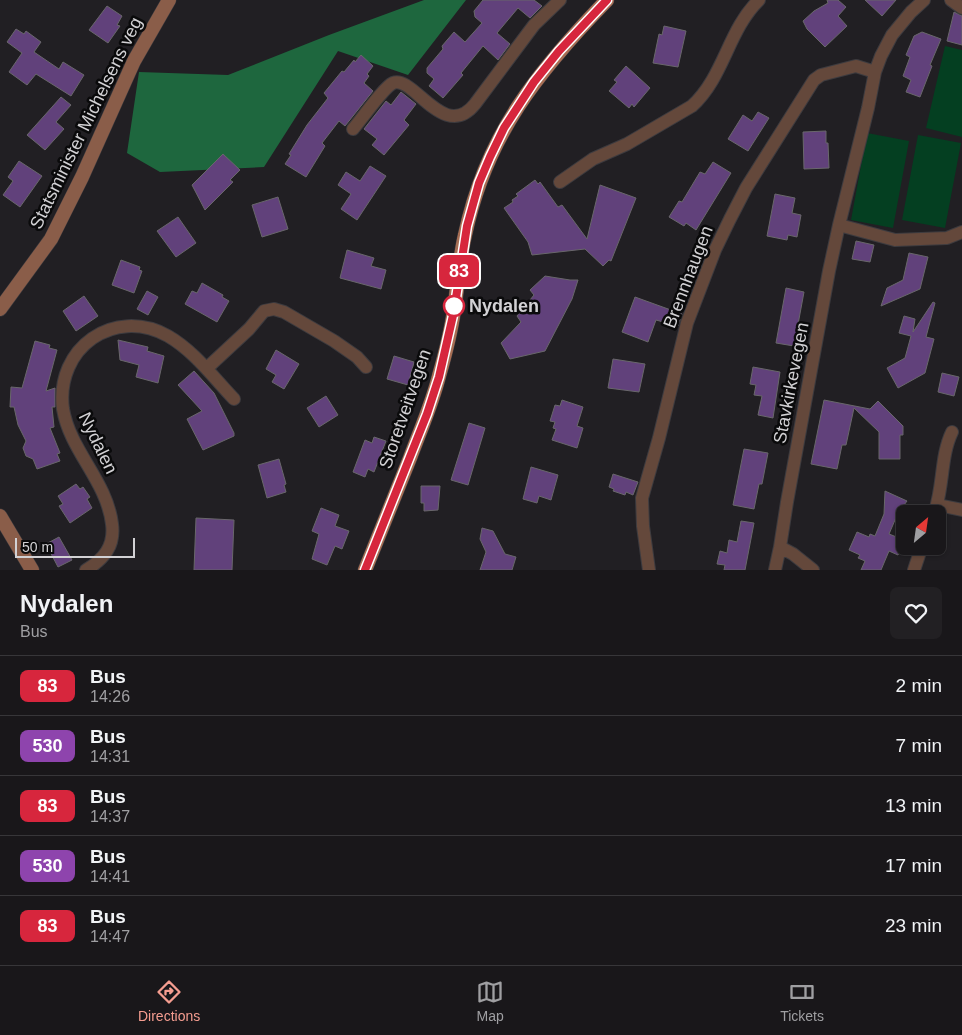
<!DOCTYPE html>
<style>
:root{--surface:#19171a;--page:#222023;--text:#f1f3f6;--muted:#9f9fa2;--line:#373639;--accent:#f59d90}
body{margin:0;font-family:Helvetica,sans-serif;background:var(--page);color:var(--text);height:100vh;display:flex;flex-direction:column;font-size:19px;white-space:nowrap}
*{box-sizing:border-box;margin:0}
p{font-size:16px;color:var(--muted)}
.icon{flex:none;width:28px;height:28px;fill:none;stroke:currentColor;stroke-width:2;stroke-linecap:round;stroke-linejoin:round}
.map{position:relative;height:570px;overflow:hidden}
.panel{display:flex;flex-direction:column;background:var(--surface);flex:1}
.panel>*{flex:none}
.badge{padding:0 10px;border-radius:8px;font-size:18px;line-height:32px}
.needle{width:32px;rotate:29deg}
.buttons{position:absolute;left:896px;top:505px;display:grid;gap:10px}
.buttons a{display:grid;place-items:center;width:50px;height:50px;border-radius:8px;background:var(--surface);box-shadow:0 1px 4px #0004,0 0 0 1px var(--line);font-size:25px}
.scale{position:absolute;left:15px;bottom:12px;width:120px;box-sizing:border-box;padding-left:5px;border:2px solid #d2d1d4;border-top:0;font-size:14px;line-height:18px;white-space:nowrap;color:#d2d1d4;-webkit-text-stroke:4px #0a0a0b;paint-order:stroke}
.map>.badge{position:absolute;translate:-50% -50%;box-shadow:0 0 0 2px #fff}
.round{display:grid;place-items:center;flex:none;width:52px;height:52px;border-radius:8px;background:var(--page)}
.head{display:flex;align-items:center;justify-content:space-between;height:85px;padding:0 20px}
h1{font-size:24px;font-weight:700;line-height:38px}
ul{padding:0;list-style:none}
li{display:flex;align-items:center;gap:15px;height:60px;padding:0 20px;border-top:1px solid var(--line)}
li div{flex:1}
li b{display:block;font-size:19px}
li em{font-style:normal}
li .badge{min-width:55px;font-weight:700;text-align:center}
.tabs{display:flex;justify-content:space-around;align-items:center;height:70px;border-top:1px solid var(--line);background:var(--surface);font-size:14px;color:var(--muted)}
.tabs a{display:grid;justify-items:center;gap:2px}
.tabs .current{color:var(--accent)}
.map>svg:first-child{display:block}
</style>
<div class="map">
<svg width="962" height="570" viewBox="0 0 962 570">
<rect width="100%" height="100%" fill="#211f23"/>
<!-- green -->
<path fill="#043f21" d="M945,46L962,50V137L926,128Z
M867,133L909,141L893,228L851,220Z
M918,135L961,143L945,228L902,220Z"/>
<!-- forest -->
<path fill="#1e673e" d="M424,0H466L408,75L338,51L264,167L160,172L127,153L139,72L228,75L329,35Z"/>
<!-- building -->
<path fill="#61417b" stroke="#69676b" d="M483,0H534L542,6L530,18L518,8L497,33L510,44L498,60L483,46L461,73L463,75L443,98L429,86L434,79L427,73V68L443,49L442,46L454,32L465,42L482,23L475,17L474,11Z
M827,0H838L846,7L838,16L847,26L825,47L807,29L803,21L814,11L828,3Z
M865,0H896L882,16Z
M107,6L122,16L117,25L120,26L108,43L89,30Z
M954,12L962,16V45L947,41Z
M664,26L686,31L678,67L653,63L659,34L662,35Z
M16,29L24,34L26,31L41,42L34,52L59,69L63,62L84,75L71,96L36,74L27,85L9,72L22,53L7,42Z
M922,32L941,39L930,65L932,66L920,97L906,92L911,80L903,76L910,57L906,55L914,36Z
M361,55L373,66L367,74L369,76L364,83L373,91L345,126L339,121L322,143L325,146L306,177L285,164L291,155L289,154L307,125L328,98L324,93L342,71L344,72L354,60L355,62Z
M626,66L650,88L634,107L632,104L629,108L609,91L617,82L614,80Z
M401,92L416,104L404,120L409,125L384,155L372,145L377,139L364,129L386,101L391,105Z
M61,97L71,105L56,122L64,129L45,150L27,135Z
M758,112L769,118L748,151L728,139L743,115L752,121Z
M826,131V143H828L829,168L804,169L803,132Z
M223,154L240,170L230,180L233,182L205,210L192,185Z
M19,161L42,176L20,207L3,195L13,181L8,177Z
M713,162L731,173L696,230L686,223L684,226L669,217L679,201L682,202L700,172L705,174Z
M370,166L386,176L357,220L341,209L351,194L338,185L346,172L360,181Z
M535,180L538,184L540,182L558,207L562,205L587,239L600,185L636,198L611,261L609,260L603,266L585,249L532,255L528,242L504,208L513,202L512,200L518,196L516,194Z
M775,194L795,198L792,213L801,215L797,237L788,235L787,240L767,236Z
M278,197L288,229L262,237L252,205Z
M178,217L196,243L176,257L157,231Z
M856,241L874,245L870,262L852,259Z
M347,250L374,258L371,266L386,270L381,289L340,278Z
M909,253L928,257L920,289L881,306L887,288L903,280Z
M121,260L140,267L139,270L142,271L134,293L112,285Z
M545,276L570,280H578L572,299L545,351L510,359L501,343L521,322L517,316L534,295L530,290Z
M202,283L223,295L222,297L229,301L217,322L185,304L192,291L197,293Z
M786,288L804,292L794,346L776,343Z
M147,291L158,297L148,315L137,309Z
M84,296L98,316L76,331L63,311Z
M635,297L682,314L678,326L656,320L648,342L622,332Z
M933,302L935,303L926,337L934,339L925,373L898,388L887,368L905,358L911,336L899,333L904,316L915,319L913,332Z
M118,340L148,347L147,351L164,356L158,383L136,377L139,365L120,360Z
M35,341L50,345L49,348L57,350L46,391L55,388V407H52L54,427L50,428L60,453L57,454L60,461L37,469L33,459L26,456L23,448L26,441L18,425L14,407H10L11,387L22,388Z
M276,350L299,364L284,389L272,382L276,375L266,369Z
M394,356L414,362L408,385L387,379Z
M613,359L645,364L639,392L608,388Z
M753,367L780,372L773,418L758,415L762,396L754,395L756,385L750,384Z
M194,371L214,393L234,433V436L203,450L187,419L202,411L178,385Z
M942,373L959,377L954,396L938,392Z
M326,396L338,415L319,427L307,408Z
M562,400L583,407L577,426L583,428L577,448L552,440L556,429L553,428L555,422L550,421L555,405L560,406Z
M824,400L870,409L878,401L903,426V435H900V459H879V432L854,408L846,445H842L837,469L811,464Z
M469,423L485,428L468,485L451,480Z
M374,437L386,441L374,472L368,469L365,477L353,472L365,440L372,443Z
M744,449L768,453L762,484H759L754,509L733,505Z
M279,459L286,484L284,485L286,492L267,498L258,465Z
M531,467L558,475L551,500L539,496L537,503L523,499Z
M613,474L638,482L633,495L626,492L625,495L613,491L614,489L609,487Z
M76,484L80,489L83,487L90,497L87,499L92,508L70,523L59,506L63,504L58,496Z
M421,486H440L438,510L424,511V503H421Z
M885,491L907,501L898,513L889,534L904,540L898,555L889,551L881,570H861L865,561L858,558L860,555L849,550L857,532L869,537L870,534L875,536L884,514Z
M321,508L339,515L335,526L349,531L342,549L335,546L327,565L312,559L319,534L312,531Z
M196,518L234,520L232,570H194Z
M741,521L754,523L745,570H724L725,565L717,564L720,551L727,553L729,540L737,542Z
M482,528L493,531L505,554L516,557L512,570H480L486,552L480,539Z
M59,537L72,560L58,567L46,544Z"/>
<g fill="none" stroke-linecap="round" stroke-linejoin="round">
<!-- minor casing -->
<g stroke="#3d3b3f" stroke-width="14">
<path id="minor" d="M951,0L962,8
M353,129C361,120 384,87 393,83C413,74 444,143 475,104L534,25L560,0
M560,182L593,159L627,144L692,106C724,77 728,30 759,0
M839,225L895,240L947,238L962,232
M207,368L249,329L264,311L274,309L284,312L334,341L357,357L366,367
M938,505L962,510
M934,514C944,487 940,457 952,432
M780,547L793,554L813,570
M86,570C104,559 115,546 112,524C107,481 70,451 63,409C55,348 114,306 168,336C194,351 213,377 234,399
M649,570L643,526L642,498L659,438L687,323L715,250L730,219L746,188L814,80L821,75L856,66L875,72
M775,570L780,547L787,502L829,271L839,225L868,108L875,72L881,56L892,35L911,12L924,0
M914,570L922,546"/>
</g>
<!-- secondary casing -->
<g stroke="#3d3b3f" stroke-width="15">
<path id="secondary" d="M0,309L51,239L82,177L134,61L169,0
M0,516L32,570"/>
</g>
<!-- primary casing -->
<g stroke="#3d3b3f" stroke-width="15">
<path id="primary" d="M365,570C380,533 395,495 410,458C420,431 432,404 439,376C445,355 451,332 454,310C458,285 459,260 465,235C486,135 538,71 607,0"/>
</g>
<!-- minor -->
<use href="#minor" stroke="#64483b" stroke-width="12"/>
<!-- secondary -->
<use href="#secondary" stroke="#8a5d49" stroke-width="14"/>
<!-- primary -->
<use href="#primary" stroke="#a76d53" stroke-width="14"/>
</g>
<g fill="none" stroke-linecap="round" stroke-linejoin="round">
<!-- line casing -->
<g stroke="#fff" stroke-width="11">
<path id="line" d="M365,570L427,414L439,377L454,311L467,226L479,183L490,157L504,128L534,82L559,51L607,0"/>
</g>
<!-- line -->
<use href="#line" stroke="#d7263d" stroke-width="8"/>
</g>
<!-- markers -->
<circle fill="#fff" stroke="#d7263d" stroke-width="2.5" cx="454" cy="306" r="10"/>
<g text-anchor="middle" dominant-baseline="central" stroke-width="5" stroke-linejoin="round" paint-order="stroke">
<!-- street labels -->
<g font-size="18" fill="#d2d1d4" stroke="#0a0a0b">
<text transform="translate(86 123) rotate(-64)">Statsminister Michelsens veg</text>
<text transform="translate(688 277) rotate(-69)">Brennhaugen</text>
<text transform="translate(791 383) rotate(-79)">Stavkirkevegen</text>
<text transform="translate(405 409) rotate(-71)">Storetveitvegen</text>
<text transform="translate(98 443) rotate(64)">Nydalen</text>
</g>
<!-- stop labels -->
<g font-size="18" font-weight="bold" fill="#d2d1d4" stroke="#0a0a0b" text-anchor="start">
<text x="469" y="306">Nydalen</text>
</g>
</g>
</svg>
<div class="buttons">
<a><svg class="needle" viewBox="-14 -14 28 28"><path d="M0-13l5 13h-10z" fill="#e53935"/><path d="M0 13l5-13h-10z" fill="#9f9fa2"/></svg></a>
</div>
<div class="scale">50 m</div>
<b class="badge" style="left:459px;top:271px;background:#d7263d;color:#fff">83</b>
</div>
<section class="panel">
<div class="head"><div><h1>Nydalen</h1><p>Bus</p></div><a class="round"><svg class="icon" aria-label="heart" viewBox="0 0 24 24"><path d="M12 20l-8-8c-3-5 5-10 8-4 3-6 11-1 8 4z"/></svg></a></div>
<ul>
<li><span class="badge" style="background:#d7263d;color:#fff">83</span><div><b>Bus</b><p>14:26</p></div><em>2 min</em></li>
<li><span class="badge" style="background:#8e44ad;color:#fff">530</span><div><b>Bus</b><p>14:31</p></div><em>7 min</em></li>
<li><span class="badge" style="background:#d7263d;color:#fff">83</span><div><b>Bus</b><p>14:37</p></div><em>13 min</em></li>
<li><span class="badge" style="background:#8e44ad;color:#fff">530</span><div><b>Bus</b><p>14:41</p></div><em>17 min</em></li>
<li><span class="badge" style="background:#d7263d;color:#fff">83</span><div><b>Bus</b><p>14:47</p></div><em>23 min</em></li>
</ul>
</section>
<nav class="tabs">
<a class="current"><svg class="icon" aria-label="directions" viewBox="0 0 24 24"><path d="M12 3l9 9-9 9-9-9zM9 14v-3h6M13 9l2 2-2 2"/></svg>Directions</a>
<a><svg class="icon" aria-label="map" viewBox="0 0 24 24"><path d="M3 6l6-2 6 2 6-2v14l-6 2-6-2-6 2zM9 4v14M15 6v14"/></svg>Map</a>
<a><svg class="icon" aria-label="tickets" viewBox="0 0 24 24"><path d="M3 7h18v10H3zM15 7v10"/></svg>Tickets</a>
</nav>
